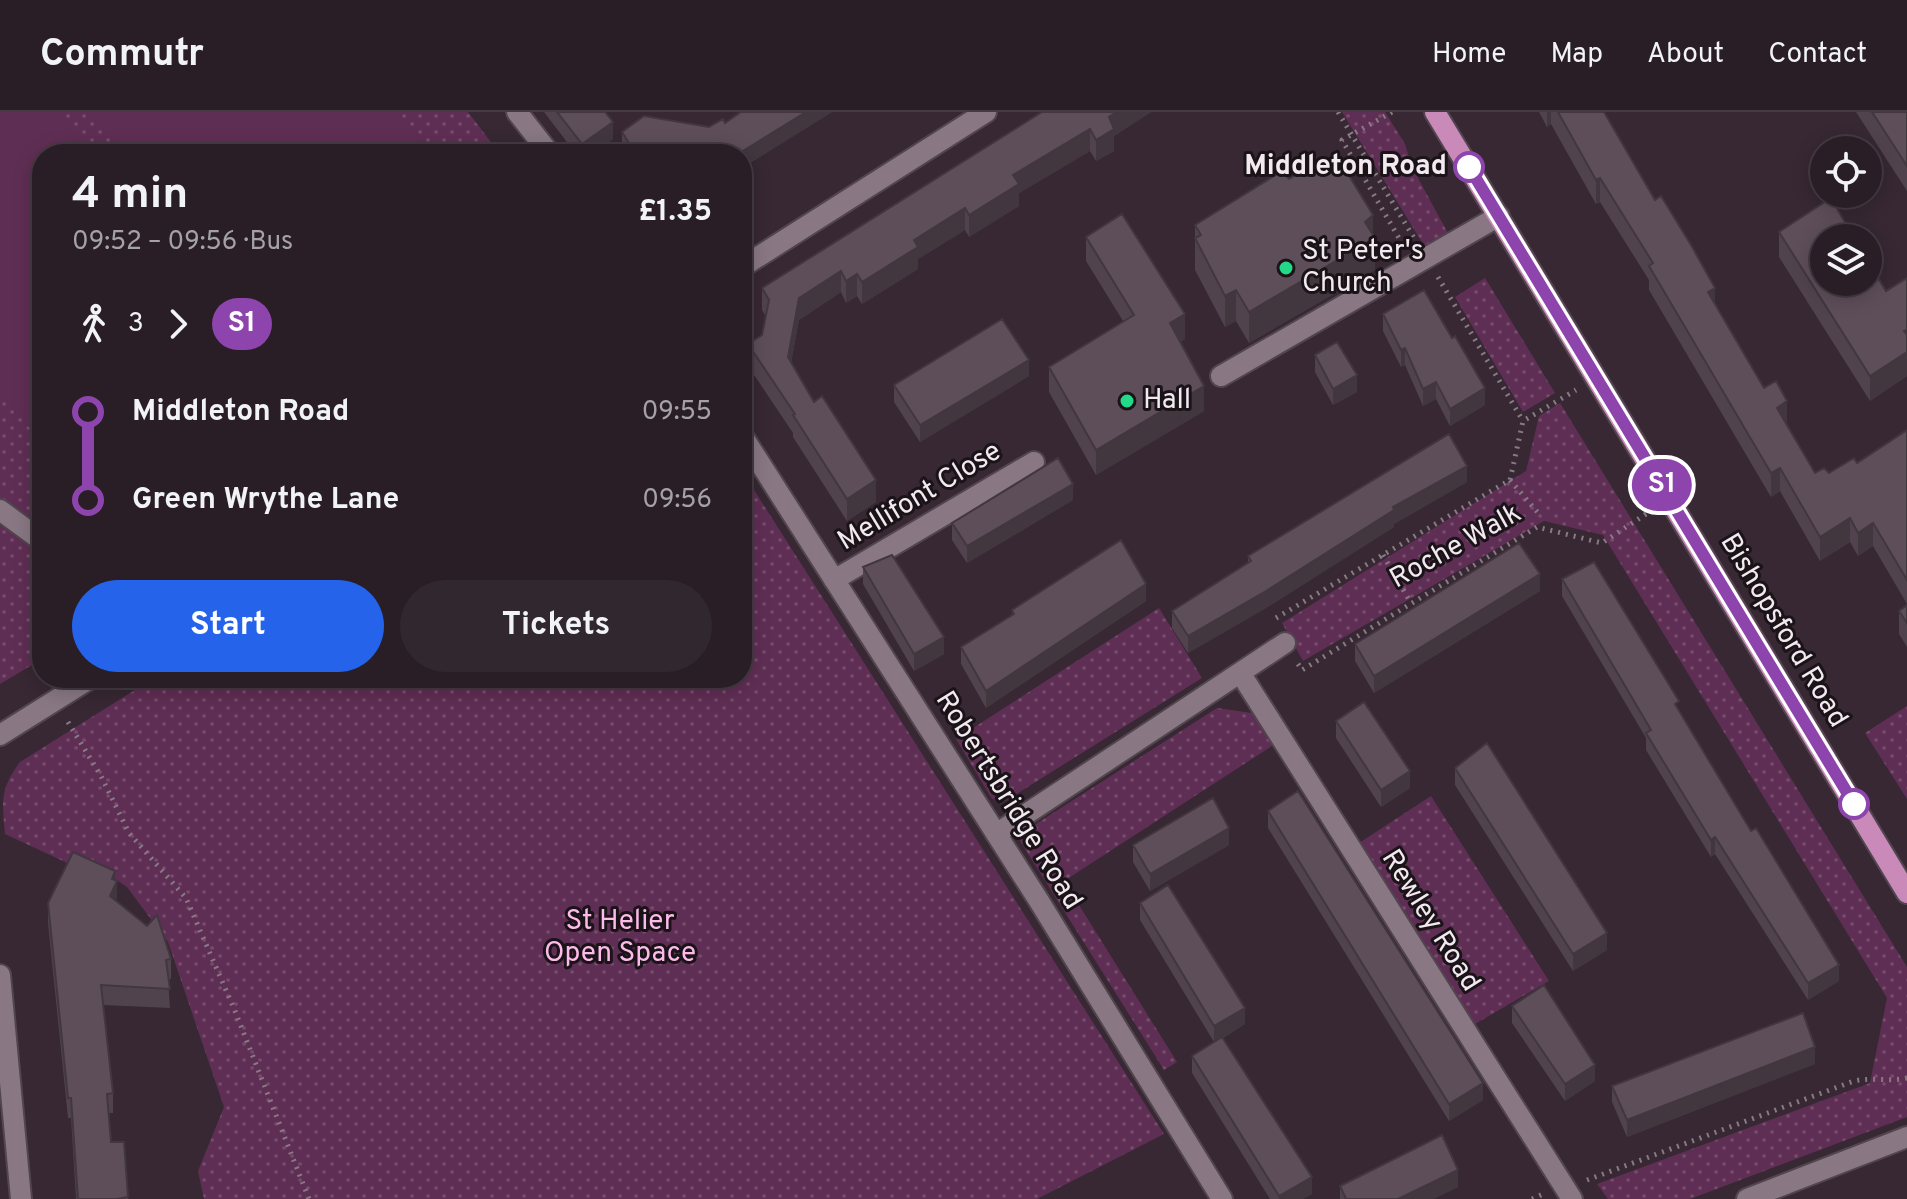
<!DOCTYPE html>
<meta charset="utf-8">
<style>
:root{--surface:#291e26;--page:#31272e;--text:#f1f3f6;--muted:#a5a2a7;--line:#453c43;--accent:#2563eb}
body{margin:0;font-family:Overpass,sans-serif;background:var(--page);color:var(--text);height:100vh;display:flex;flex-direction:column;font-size:30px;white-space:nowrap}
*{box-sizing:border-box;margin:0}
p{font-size:26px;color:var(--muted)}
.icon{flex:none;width:44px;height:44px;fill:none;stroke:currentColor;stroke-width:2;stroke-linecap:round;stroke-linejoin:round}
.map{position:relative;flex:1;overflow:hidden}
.drawer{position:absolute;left:32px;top:32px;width:720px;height:544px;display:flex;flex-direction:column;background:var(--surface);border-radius:32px;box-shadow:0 4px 20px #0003,0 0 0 2px var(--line)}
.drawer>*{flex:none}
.badge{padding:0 16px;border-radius:26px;font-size:28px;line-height:52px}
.buttons{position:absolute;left:1810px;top:24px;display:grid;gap:16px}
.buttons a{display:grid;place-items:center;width:72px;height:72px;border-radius:50%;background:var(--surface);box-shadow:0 4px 20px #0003,0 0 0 2px var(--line);font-size:40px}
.map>.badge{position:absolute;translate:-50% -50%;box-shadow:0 0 0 4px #fff}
.legs{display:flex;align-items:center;gap:12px;height:88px;padding:0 40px;font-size:26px}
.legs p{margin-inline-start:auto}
.headline{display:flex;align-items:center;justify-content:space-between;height:136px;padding:0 40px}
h1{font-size:44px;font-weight:700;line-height:60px}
.action{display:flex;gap:16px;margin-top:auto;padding:16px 40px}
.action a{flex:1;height:92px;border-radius:48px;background:var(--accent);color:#fff;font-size:32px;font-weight:700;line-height:92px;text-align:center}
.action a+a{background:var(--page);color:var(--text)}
ul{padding:0 40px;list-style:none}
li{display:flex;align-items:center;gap:28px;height:88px;font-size:30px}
li i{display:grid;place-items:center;width:12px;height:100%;margin:0 10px;background:currentColor}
li i::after{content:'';width:20px;height:20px;margin:-10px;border:6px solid;border-radius:50%;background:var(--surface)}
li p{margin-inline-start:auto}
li:first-child i{background:linear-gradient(#0000 50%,currentColor 0)}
li:last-child i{background:linear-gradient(currentColor 50%,#0000 0)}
header{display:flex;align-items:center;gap:48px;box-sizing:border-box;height:112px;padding:0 40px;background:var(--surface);border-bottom:2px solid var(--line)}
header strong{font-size:38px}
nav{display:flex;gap:44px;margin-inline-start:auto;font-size:28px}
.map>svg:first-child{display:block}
</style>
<header>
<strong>Commutr</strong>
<nav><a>Home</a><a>Map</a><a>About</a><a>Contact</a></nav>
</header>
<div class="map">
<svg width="1907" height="1087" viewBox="0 0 1907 1087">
<defs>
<pattern id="grass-dots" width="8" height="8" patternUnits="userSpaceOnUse" patternTransform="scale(2)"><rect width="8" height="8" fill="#5f2e54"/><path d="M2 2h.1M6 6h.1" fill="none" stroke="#764c6d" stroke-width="1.8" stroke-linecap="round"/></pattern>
</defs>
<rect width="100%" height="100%" fill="#372833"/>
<!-- grass -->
<path fill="url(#grass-dots)" d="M0,0H468L500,42H42V429L31,439L42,445V547L0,572Z
M1342,0H1385L1405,32L1412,55L1450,125L1428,140Z
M1485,166L1555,281L1523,300L1455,185Z
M1560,291L1907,855V1005L1690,1087H1608L1597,1072L1870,971L1887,886L1603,423L1544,409L1303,549L1282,511L1526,359L1539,304Z
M742,359L1164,1022L1037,1087H204L198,1059L224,995L168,830L127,775L84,746L78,756L5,722C2,689 0,677 20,650L154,566H742Z
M1159,496L1202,566L1005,689L992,687L956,627Z
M1907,594V687L1865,621Z
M1217,596L1259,602L1275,632L1064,769L1177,950L1164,958L1017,724Z
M1431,684L1549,869L1475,912L1359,731Z"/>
<!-- garden -->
<path fill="#5f2e54" d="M0,0H55L93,42H42V330L0,282Z
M88,0H397L432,37L426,42H126Z"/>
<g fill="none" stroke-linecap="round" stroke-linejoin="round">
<!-- minor casing -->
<g stroke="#51454e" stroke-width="24">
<path id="minor" d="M517,0L550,42
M742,155L986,0
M1221,264L1499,104
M742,323L1039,789L1222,1087
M0,398L42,429
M834,468L1034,350
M1241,562L1572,1087
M0,623L91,566
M996,722L1285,531
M0,863L21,1087
M1747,1087L1907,1025"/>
</g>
<!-- major casing -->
<g stroke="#51454e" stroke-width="24">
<path id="major" d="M1435,0L1907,781"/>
</g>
<!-- path -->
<path stroke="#877a83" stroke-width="5" stroke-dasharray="2 6" stroke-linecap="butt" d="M1338,0L1414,126
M1392,0L1342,28L1403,133
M1438,165L1523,309
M1510,368L1539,402
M1383,443L1411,491
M1276,506L1510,368L1523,309L1576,278
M1298,552L1302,558L1537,415L1602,431L1649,400
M68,610L101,664L129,721L186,786L235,899L309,1087
M1587,1068L1854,969C1872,965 1889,970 1907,966
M1532,1087L1543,1082"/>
<!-- minor -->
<use href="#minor" stroke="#897884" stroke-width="20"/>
<!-- major -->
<use href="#major" stroke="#c98ab9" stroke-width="20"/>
</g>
<!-- wall -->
<path fill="#51434d" d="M544,0H605L613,27L592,42H576Z
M741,0H832L742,56V42H626L622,37V20L709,15L725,11Z
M1042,0H1151L1114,24V39L1096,49L1090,39L1019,81V94L969,125L965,118L918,147V157L862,192L857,184L846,191L841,180L799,208L791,251L876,390L847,409L793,325V321L748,254V232L762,223L766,205L762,198V176Z
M1539,0H1604L1764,276L1787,313L1815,361H1829L1857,351L1907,318V492L1873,434L1858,444L1850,430L1820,449L1780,379L1771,385L1649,178V168L1600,90L1596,92L1551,12L1547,15Z
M1856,0H1907V79Z
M1289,67L1373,124L1375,158L1249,231L1236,209L1225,215L1195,158V113Z
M1779,120L1886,179L1907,166V264L1870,289L1779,145Z
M1086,125L1185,227L1180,230L1204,299L1096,363L1049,280V255L1123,209L1086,149Z
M1383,202L1485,293L1450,314L1436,287L1423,294L1405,253L1401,255L1383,219Z
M1315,243L1357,280L1333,293L1315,260Z
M1029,264L920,330L894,290V273Z
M1467,370L1394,412V415L1266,496L1188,541L1172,516V499L1248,451V444Z
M1073,388L967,451L952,428V411Z
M863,455L944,542L914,559L863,472Z
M1562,467L1679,599L1839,869L1808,888L1715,742L1711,745L1646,638V626L1562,484Z
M1540,479L1374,581L1355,549V532Z
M1146,489L986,596L961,552V535L1012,504V498Z
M1907,493V535L1899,522V499Z
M1336,609L1410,676L1381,695L1336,626Z
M1455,656L1607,838L1573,859L1455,673Z
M1268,699L1483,988L1449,1009L1268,716Z
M1133,733H1229L1150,779L1133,750Z
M117,789L171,847V867H168L170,896L103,893L113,981V1001H109L111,1030H124L128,1087H76L71,1006H68L48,811V791Z
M1140,791L1245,912L1223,926L1312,1082L1303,1087H1270L1192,961V944L1214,930L1140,808Z
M1512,894L1595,969L1565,989L1512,911Z
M1815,952L1627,1025L1612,990V974Z
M1340,1074L1458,1075L1433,1087H1340Z"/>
<!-- shaded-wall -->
<path fill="#42373f" d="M806,0H832L742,56V42H738Z
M1117,0H1151L1114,24V39L1096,49V28L1109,5Z
M1547,0H1551V12L1547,15Z
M613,10V27L592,42H582V32Z
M1090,17V39L1019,81V94L969,125V103L1013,63Z
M1600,66V90L1596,92V68Z
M965,96V118L918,147V157L862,192V170L914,128Z
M1373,103V127L1375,126V158L1249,231V200Z
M841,159V180L799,208L788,267V245L799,186Z
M857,162V184L846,191V169Z
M1715,176V199L1708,180Z
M1236,178V209L1225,215V184Z
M1185,202V227L1170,236V211Z
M1907,218V264L1870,289V264Z
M1405,236V253L1401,255V238Z
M1029,248V264L920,330V313Z
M1357,263V280L1333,293V277Z
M1436,270V287L1423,294V277Z
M1204,274V299L1096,363V338Z
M1485,276V293L1450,314V297Z
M1787,289V313L1777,320V296Z
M1467,354V370L1394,412V415L1266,496L1188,541V524L1393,395Z
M1780,356V379L1771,385V361Z
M876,368V390L847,409V387Z
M1073,372V388L967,451V434Z
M1850,406V430L1820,449V425Z
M1873,411V434L1858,444V421Z
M1540,462V479L1374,581V564Z
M1146,472V489L986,596V579Z
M944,525V542L914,559V542Z
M1410,659V676L1381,695V678Z
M1229,716V733L1150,779V762Z
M1715,725V742L1711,745V728Z
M115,759V772L117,769V789L110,784L112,767Z
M1607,821V838L1573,859V842Z
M1839,853V869L1808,888V871Z
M1245,896V912L1214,931V914Z
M1815,935V952L1627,1025V1008Z
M1595,953V969L1565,989V972Z
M1483,971V988L1449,1009V992Z
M1458,1058V1075L1433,1087H1398Z
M1312,1065V1082L1303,1087H1279V1084Z"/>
<!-- building -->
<path fill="#5e4e5a" stroke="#42373f" stroke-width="2" d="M557,0H605L613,10L582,32Z
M741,0H806L738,42H636L622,20L644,4L709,15L723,7L725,11Z
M1042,0H1117L1109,5L1114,17L1096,28L1090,17L1013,63L1019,72L969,103L965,96L914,128L918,135L862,170L857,162L846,169L841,159L799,186L788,245L814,290L822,284L876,368L847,387L793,303L795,302L748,232L762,223L769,188L762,176Z
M1558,0H1604L1655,88L1661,84L1691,133L1715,176L1708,180L1764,276L1776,269L1787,289L1777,296L1815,361L1824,356L1829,361L1854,346L1857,351L1907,318V468L1873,411L1858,421L1850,406L1820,425L1780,356L1771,361L1649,154L1653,151L1600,66L1596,68Z
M1872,0H1907V54Z
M1332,51L1338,61L1345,57L1373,103L1365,110L1375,126L1249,200L1236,178L1225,184L1195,126L1201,123L1195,113L1282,59L1289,67L1314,53L1317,59Z
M1831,86L1854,126H1824V170H1868V149L1886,179L1907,166V218L1904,219L1907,223V240L1870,264L1779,120Z
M1122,102L1185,202L1170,211L1204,274L1096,338L1049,255L1134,203L1086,125Z
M1424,178L1452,226L1455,224L1485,276L1450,297L1436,270L1423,277L1405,236L1401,238L1383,202Z
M1002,207L1029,248L920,313L894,273Z
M1337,230L1357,263L1333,277L1315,243Z
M1449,322L1467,354L1393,395L1394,398L1266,479L1188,524L1172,499L1251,449L1248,444Z
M1058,346L1073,372L967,434L952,411Z
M1121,428L1146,472L986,579L961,535L1014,502L1012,498Z
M1519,431L1540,462L1374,564L1355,532Z
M892,443L944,525L914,542L863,455Z
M1594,450L1679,589L1675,592L1751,719L1756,716L1839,853L1808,871L1715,725L1711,728L1646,621L1651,618L1562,467Z
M1907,493V511L1899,499Z
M1364,590L1410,659L1381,678L1336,609Z
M1487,631L1607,821L1573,842L1455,656Z
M1298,679L1483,971L1449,992L1268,699Z
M1213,686L1229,716L1150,762L1133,733Z
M73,740L115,759L112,767L117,769L110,784L147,814L157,803L171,847L166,848L170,877L101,873L113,981L107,982L111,1030H124L128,1085L117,1087H78L71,986H68L48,791Z
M1168,773L1245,896L1214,914L1140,791Z
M1544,873L1595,953L1565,972L1512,894Z
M1803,901L1815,935L1627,1008L1612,974Z
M1222,925L1312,1065L1279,1084L1192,944Z
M1442,1023L1458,1058L1398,1087H1346L1340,1074Z"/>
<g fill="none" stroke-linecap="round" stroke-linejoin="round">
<!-- line-1 casing -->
<g stroke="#fff" stroke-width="18">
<path id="line-1" d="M1469,55L1854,692"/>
</g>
<!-- line-1 -->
<use href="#line-1" stroke="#8e44ad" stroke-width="12"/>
</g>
<!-- markers -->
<g fill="#fff" stroke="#8e44ad" stroke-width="4">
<circle cx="1469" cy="55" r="14"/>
<circle cx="1854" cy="692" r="14"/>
</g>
<g fill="#23d886" stroke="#1a1418" stroke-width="3">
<circle cx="1286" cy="156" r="8"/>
<circle cx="1127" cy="289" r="8"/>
</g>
<g text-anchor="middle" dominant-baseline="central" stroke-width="6" stroke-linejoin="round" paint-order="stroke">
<!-- stop labels -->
<g font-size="28" font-weight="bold" fill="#f3e9f0" stroke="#1a1418" text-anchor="end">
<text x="1447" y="55">Middleton Road</text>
</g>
<!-- poi labels -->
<g font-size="28" fill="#f3e9f0" stroke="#1a1418" text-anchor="start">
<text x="1302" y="140">St Peter's<tspan x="1302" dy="32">Church</tspan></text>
<text x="1143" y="289">Hall</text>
</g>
<!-- street labels -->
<g font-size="28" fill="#f3e9f0" stroke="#1a1418">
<text transform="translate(920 385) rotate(-31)">Mellifont Close</text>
<text transform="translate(1456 435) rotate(-29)">Roche Walk</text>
<text transform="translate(1783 519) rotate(59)">Bishopsford Road</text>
<text transform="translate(1008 689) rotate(58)">Robertsbridge Road</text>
<text transform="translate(1430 809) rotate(58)">Rewley Road</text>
</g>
<!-- park labels -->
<g font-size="28" fill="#fdbaeb" stroke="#1a1418">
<text x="620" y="810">St Helier<tspan x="620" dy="32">Open Space</tspan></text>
</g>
</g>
</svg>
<div class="buttons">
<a><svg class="icon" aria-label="locate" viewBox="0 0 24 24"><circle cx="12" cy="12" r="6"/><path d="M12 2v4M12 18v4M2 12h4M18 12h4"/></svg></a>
<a><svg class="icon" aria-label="layers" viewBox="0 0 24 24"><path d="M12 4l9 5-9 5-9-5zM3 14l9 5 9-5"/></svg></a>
</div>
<b class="badge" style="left:1662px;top:373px;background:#8e44ad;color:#fff">S1</b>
<section class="drawer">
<div class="headline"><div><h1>4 min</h1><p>09:52 – 09:56 · Bus</p></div><b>£1.35</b></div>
<div class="legs"><svg class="icon" aria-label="walk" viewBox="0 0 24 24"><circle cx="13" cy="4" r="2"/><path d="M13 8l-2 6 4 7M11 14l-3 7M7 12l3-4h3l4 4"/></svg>3<svg class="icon" aria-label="forward" viewBox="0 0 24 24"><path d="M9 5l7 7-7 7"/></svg><b class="badge" style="background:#8e44ad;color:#fff">S1</b></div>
<ul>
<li><i style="color:#8e44ad"></i><b>Middleton Road</b><p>09:55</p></li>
<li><i style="color:#8e44ad"></i><b>Green Wrythe Lane</b><p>09:56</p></li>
</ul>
<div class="action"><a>Start</a><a>Tickets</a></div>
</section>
</div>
